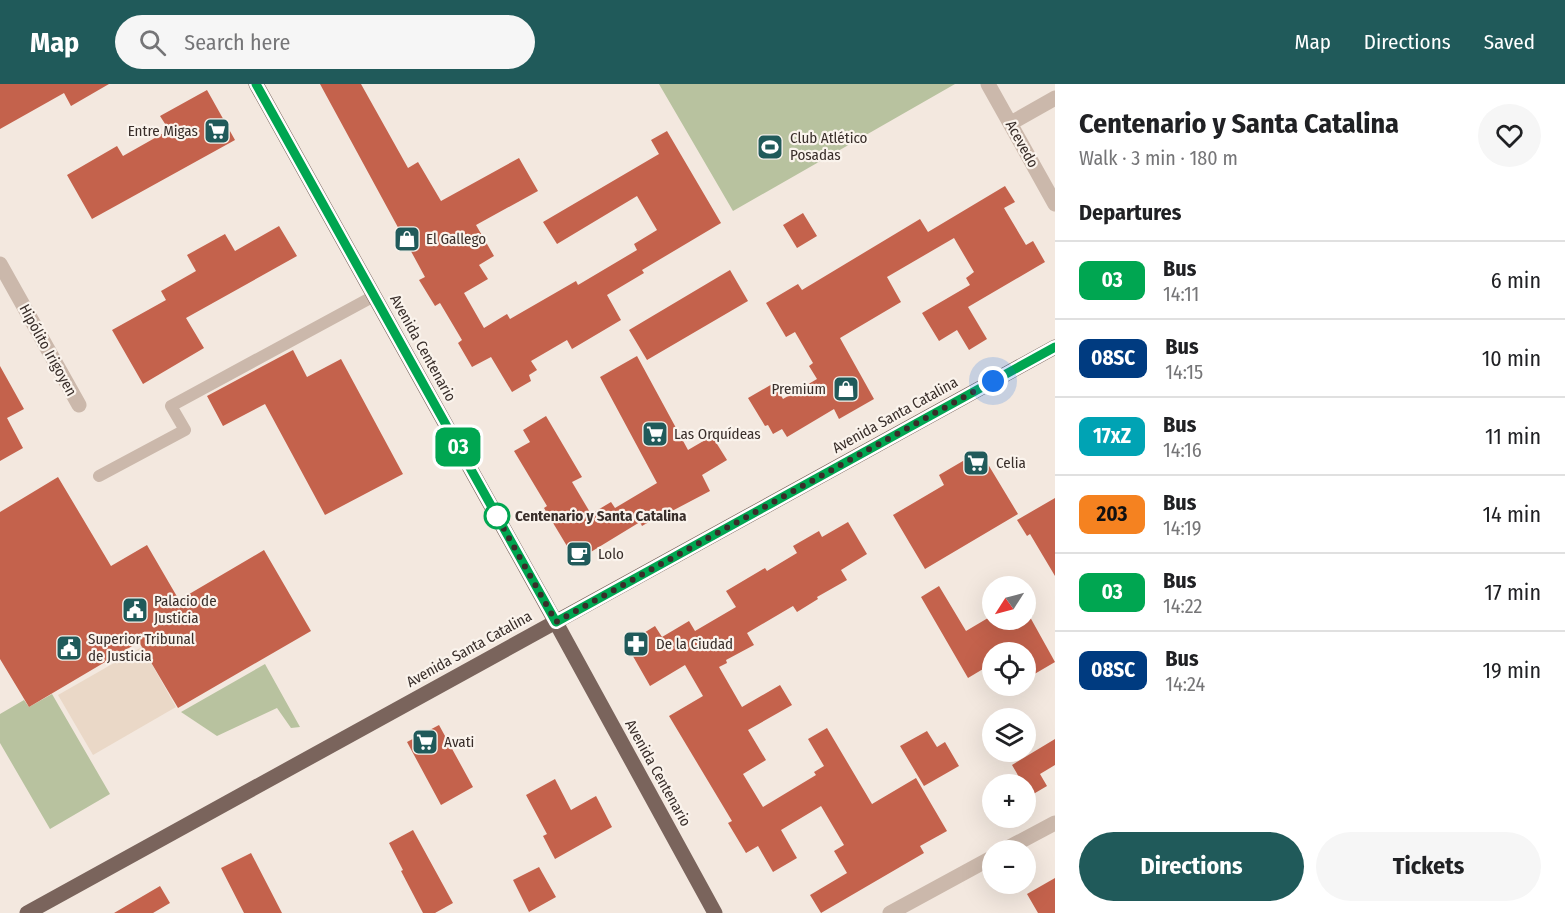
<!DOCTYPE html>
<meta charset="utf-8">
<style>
:root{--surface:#fff;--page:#f6f6f6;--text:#202124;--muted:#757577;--line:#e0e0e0;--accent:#205a5a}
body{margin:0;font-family:"Fira Sans Condensed",sans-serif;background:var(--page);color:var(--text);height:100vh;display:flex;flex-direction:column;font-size:22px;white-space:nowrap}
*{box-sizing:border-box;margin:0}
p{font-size:20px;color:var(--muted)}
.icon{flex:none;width:33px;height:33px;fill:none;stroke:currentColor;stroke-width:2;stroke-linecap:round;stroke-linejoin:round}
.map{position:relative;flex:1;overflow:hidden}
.details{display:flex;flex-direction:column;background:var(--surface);width:510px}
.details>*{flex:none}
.badge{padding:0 12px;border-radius:9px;font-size:21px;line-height:39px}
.needle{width:39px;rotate:234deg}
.fabs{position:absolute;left:982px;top:492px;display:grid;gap:12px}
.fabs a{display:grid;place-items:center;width:54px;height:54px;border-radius:50%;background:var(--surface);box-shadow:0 6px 24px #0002;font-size:30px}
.you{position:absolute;width:30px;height:30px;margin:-15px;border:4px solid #fff;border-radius:50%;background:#1a73e8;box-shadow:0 0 0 9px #1a73e833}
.map>.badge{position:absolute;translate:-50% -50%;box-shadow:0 0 0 3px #fff}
h2{padding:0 24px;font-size:22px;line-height:54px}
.round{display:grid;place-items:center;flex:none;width:63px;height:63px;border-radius:32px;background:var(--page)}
.head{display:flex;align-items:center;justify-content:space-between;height:102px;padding:0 24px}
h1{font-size:28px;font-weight:700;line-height:45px}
.cta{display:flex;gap:12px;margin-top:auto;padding:12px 24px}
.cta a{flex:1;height:69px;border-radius:36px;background:var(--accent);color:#fff;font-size:24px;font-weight:700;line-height:69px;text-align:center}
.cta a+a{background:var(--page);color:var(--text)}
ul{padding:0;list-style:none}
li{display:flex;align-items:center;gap:18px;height:78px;padding:0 24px;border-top:2px solid var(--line)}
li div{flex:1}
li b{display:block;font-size:22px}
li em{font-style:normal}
li .badge{min-width:66px;font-weight:700;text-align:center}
header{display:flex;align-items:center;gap:36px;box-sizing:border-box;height:84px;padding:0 30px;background:var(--accent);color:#fff}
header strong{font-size:28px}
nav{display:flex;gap:33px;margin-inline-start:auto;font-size:21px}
.search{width:420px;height:54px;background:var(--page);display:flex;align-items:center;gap:15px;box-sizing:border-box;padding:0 21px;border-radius:33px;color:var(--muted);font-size:22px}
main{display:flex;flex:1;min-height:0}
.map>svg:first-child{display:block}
</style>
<header>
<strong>Map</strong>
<div class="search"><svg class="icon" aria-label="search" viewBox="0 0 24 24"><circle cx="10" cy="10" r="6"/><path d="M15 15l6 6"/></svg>Search here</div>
<nav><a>Map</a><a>Directions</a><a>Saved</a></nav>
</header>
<main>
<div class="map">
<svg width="1055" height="829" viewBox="0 0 1055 829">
<rect width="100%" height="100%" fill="#f3e8df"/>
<!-- green -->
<path fill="#b8c29f" d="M659,0H955L733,127Z
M265,580L300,643L291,644L277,624L217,652L181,628Z
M52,610L110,710L50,745L0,659V630L24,616L29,623Z"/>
<!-- plaza -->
<path fill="#ead8c7" d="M142,563L176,623L93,671L58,611Z"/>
<!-- building -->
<path fill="#c4624c" d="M0,0H109L71,22L64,9L0,45Z
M320,0H361L408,84L418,78L441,117L519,74L538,107L476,141L494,172L479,181L488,195L464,209L484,244L507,230L510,235L576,197L578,201L637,166L634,160L657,146L637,112L557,160L543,138L659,70L651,56L667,47L721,139L642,186L644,189L607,211L621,236L572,265L567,256L531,277L537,286L529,291L531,297L512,308L491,273L472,283L458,259L462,256L440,219L435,222L419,196L425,193Z
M207,6L235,56L92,135L67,91L117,62L123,72L169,46L160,32Z
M1005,102L1015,118L1004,124L1026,161L1033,157L1045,178L968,223L987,255L969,266L957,246L939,257L922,229L970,201L966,194L974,188L954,154L887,193L901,218L840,254L874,315L839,335L834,325L787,353L782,345L773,350L768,341L765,342L748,314L774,299L783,315L817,295L809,282L813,279L795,248L786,253L766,219L798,200L802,206L920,135L928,148Z
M803,129L817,152L797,164L783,141Z
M279,142L297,172L186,234L204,264L143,300L112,246L166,216L161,207L196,187L187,171L225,150L235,167Z
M730,186L748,217L647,276L629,246Z
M293,266L307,293L341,275L403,390L325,431L265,320L223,342L207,312Z
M637,272L688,366L712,352L727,376L702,391L710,407L672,427L671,425L642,442L640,438L576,477L544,424L547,422L514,367L530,358L523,346L546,332L582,393L572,398L591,430L611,418L615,424L657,399L600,293Z
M0,282L24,325L7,334L23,364L0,377Z
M980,367L1018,430L925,485L893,431L944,401L939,391Z
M58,393L111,482L147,461L179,516L264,466L311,547L178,624L139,558L29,623L0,575V428Z
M1055,414V492L1030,450L1027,452L1017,436Z
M848,438L867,470L841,486L847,496L817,513L818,515L797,528L793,522L747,549L754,561L726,576L727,579L719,583L742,623L780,601L792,621L748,646L766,676L743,690L763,723L816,691L814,688L824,682L808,655L827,644L872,720L916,694L947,747L920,762L924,769L821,829L810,811L847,789L834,767L844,761L821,722L781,746L797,774L773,788L758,762L746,769L728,739L732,737L669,632L703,612L685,581L650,602L626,560L655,542L662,553L689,537L695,547L736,523L726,507L765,484L767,487L797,469L793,462L819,447L822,453Z
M939,502L966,547L993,531V536H1026V519L1033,531L1030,533L1055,578L1026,595V568H993V579L968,594L921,513Z
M439,641L473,703L441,721L407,658Z
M927,647L937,663L945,658L959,682L924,702L900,662Z
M1055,655V681L1040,690L1047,702L1030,712L1026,705V700H1023L1012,681Z
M555,695L571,726L596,712L612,743L555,775L543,752L547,750L526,711Z
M413,746L453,819L435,829H423L401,787L403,786L389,759Z
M251,769L282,829H244L221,784Z
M539,783L556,813L529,828L513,796Z
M1055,794V829H1038L1027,810Z
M160,802L170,819L153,829H114Z"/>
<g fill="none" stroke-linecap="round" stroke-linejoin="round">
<!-- lane -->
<path stroke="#cbb8ab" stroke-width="12" d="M99,392L185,346L171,322L374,212"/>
<!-- street -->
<path stroke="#cbb8ab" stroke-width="15" d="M988,0L1055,120
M1011,39L1055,14
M0,180L79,321
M1004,766L1055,739
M890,829L993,773"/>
<!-- primary -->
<path stroke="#7a645c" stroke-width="15" d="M256,0L543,515L715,829
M27,829L1055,263"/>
</g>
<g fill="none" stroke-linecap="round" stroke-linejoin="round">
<!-- line casing -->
<g stroke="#fff" stroke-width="14">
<path id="line" d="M256,0L556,538L1055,263"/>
</g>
<!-- line -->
<use href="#line" stroke="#00a651" stroke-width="9"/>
<!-- walk -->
<path stroke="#392e2a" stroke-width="6" stroke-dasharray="0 10.8" d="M497,432L495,429L556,538L993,297"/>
</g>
<!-- icons -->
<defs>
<g id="supermarket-square" transform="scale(1.35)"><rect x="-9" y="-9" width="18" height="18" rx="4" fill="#205a5a" stroke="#faf3ec"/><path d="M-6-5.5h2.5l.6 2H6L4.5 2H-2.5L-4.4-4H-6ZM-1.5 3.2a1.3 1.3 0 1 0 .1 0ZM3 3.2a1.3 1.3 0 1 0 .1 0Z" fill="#fff"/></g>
<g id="stadium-square" transform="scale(1.35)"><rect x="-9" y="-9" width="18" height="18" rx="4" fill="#205a5a" stroke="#faf3ec"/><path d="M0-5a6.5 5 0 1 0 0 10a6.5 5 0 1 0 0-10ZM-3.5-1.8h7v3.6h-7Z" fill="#fff"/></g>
<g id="shop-square" transform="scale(1.35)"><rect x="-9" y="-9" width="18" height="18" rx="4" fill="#205a5a" stroke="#faf3ec"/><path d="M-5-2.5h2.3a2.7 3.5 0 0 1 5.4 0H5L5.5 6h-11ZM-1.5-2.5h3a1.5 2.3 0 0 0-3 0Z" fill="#fff"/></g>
<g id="cafe-square" transform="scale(1.35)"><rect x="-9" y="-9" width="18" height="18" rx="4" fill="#205a5a" stroke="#faf3ec"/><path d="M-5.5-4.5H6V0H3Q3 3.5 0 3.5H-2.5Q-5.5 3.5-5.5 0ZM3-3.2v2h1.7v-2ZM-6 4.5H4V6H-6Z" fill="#fff"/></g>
<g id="civic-square" transform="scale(1.35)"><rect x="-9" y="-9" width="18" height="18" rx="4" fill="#205a5a" stroke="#faf3ec"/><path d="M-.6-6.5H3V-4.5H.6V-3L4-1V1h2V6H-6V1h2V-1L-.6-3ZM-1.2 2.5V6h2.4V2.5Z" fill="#fff"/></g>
<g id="pharmacy-square" transform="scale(1.35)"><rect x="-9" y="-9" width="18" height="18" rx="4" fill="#205a5a" stroke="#faf3ec"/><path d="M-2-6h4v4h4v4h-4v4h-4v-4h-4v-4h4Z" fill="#fff"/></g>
</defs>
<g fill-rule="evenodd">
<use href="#supermarket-square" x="217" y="47"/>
<use href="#stadium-square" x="770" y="63"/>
<use href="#shop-square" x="407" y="155"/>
<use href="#shop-square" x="846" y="305"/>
<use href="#supermarket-square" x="655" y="350"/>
<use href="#supermarket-square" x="976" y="379"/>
<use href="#cafe-square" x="579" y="470"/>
<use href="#civic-square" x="135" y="526"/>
<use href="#pharmacy-square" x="636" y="560"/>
<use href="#civic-square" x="69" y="564"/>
<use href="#supermarket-square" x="425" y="658"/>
</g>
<!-- markers -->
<circle fill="#fff" stroke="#00a651" stroke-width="3" cx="497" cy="432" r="12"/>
<g text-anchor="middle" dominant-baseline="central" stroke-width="4.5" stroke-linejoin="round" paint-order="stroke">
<!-- poi labels -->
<g font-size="15" fill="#392e2a" stroke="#faf3ec" text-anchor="start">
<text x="198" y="47" text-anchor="end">Entre Migas</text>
<text x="790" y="54">Club Atlético<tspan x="790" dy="17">Posadas</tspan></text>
<text x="426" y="155">El Gallego</text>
<text x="826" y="305" text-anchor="end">Premium</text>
<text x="674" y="350">Las Orquídeas</text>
<text x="996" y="379">Celia</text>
<text x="598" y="470">Lolo</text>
<text x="154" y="517">Palacio de<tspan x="154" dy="17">Justicia</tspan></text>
<text x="88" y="555">Superior Tribunal<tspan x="88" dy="17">de Justicia</tspan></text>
<text x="656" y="560">De la Ciudad</text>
<text x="444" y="658">Avati</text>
</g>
<!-- street labels -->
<g font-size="15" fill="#392e2a" stroke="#faf3ec">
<text transform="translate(1022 60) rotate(61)">Acevedo</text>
<text transform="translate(423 264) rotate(61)">Avenida Centenario</text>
<text transform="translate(48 266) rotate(61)">Hipólito Irigoyen</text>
<text transform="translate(895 331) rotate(-29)">Avenida Santa Catalina</text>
<text transform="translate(469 565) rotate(-29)">Avenida Santa Catalina</text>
<text transform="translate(658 689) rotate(61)">Avenida Centenario</text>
</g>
<!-- stop labels -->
<g font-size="15" font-weight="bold" fill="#392e2a" stroke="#faf3ec" text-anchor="start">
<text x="515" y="432">Centenario y Santa Catalina</text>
</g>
</g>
</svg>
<div class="fabs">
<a><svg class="needle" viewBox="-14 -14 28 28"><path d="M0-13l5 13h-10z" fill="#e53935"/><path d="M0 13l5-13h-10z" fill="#757577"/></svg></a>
<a><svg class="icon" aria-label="locate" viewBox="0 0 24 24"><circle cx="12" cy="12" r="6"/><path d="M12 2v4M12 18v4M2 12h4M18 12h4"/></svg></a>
<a><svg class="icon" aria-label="layers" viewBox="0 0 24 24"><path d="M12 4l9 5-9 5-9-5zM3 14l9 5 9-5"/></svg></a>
<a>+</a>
<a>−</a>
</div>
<div class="you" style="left:993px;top:297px"></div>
<b class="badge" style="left:458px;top:363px;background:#00a651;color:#fff">03</b>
</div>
<section class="details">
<div class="head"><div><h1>Centenario y Santa Catalina</h1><p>Walk · 3 min · 180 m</p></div><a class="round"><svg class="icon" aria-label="heart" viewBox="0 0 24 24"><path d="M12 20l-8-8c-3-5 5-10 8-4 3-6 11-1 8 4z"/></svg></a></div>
<h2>Departures</h2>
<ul>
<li><span class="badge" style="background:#00a651;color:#fff">03</span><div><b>Bus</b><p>14:11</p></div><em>6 min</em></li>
<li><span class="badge" style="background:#003b80;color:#fff">08SC</span><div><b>Bus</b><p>14:15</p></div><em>10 min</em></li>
<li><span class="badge" style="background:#00a3b4;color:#fff">17xZ</span><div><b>Bus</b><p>14:16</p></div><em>11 min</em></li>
<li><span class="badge" style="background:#f58220;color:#111">203</span><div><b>Bus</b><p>14:19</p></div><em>14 min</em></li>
<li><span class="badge" style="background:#00a651;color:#fff">03</span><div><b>Bus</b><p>14:22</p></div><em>17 min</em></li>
<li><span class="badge" style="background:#003b80;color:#fff">08SC</span><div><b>Bus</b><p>14:24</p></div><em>19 min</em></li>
</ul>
<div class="cta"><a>Directions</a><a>Tickets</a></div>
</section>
</main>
